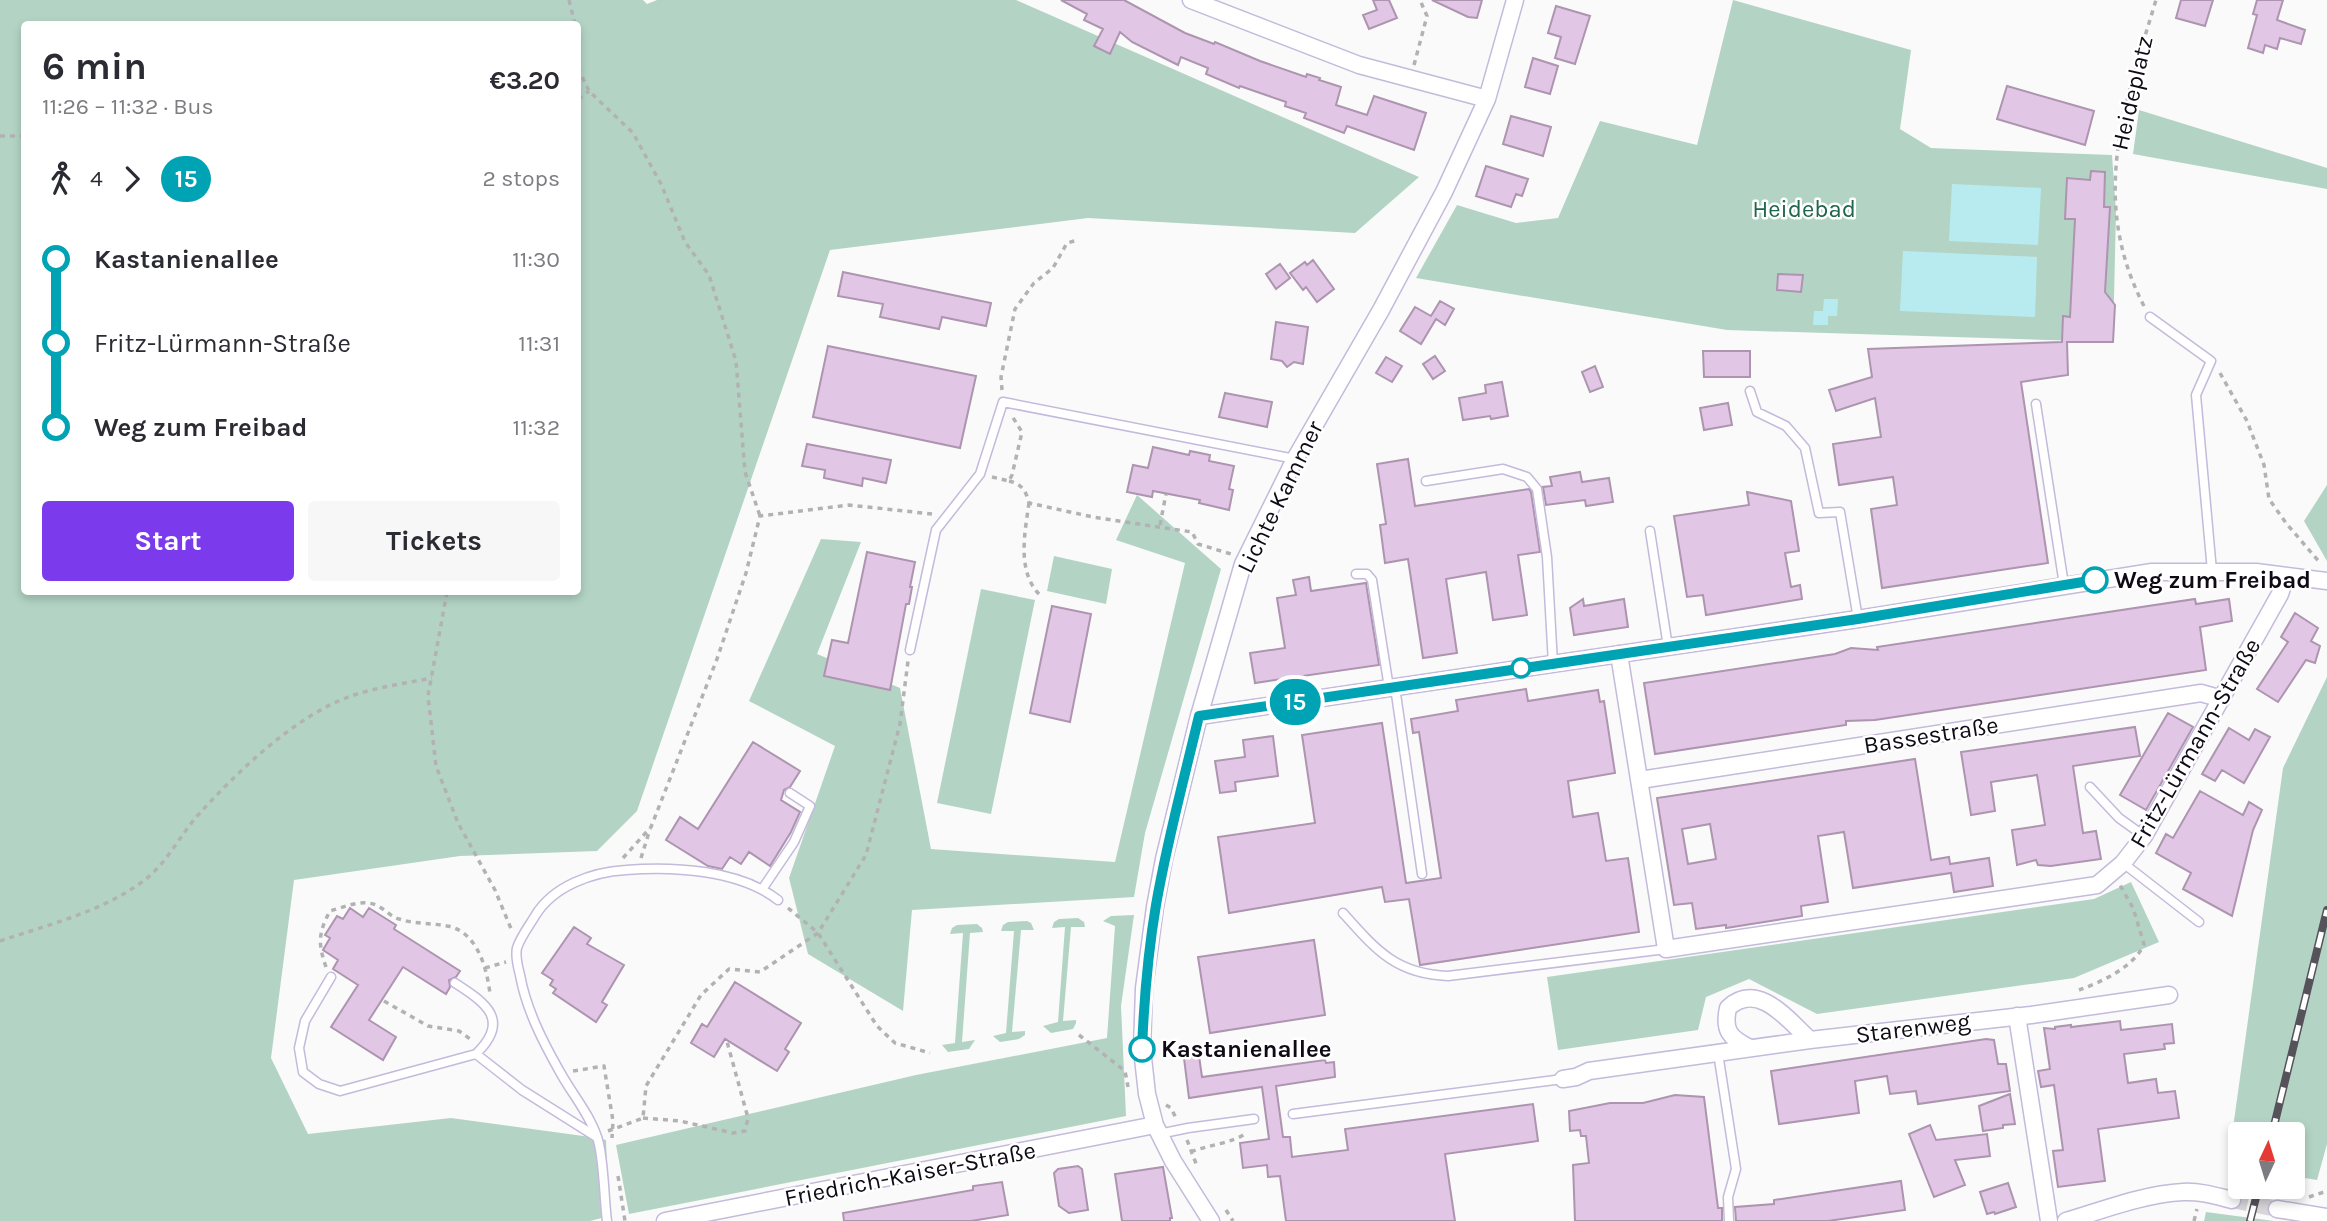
<!DOCTYPE html>
<meta charset="utf-8">
<style>
:root{--surface:#fff;--page:#f7f7f7;--text:#2b2b33;--muted:#7c7c81;--accent:#7c3aed}
body{margin:0;font-family:Karla,sans-serif;background:var(--page);color:var(--text);height:100vh;display:flex;flex-direction:column;font-size:26px;white-space:nowrap}
*{box-sizing:border-box;margin:0}
p{font-size:23px;color:var(--muted)}
.icon{flex:none;width:38px;height:38px;fill:none;stroke:currentColor;stroke-width:2;stroke-linecap:round;stroke-linejoin:round}
.map{position:relative;flex:1;overflow:hidden}
.panel{position:absolute;left:21px;top:21px;width:560px;height:574px;display:flex;flex-direction:column;background:var(--surface);border-radius:7px;box-shadow:0 4px 10px #0003}
.panel>*{flex:none}
.badge{padding:0 14px;border-radius:23px;font-size:24px;line-height:46px}
.needle{width:46px;rotate:4deg}
.buttons{position:absolute;left:2228px;top:1122px;display:grid;gap:14px}
.buttons a{display:grid;place-items:center;width:77px;height:77px;border-radius:7px;background:var(--surface);box-shadow:0 4px 10px #0003;font-size:35px}
.map>.badge{position:absolute;translate:-50% -50%;box-shadow:0 0 0 4px #fff}
.legs{display:flex;align-items:center;gap:10px;height:77px;padding:0 21px;font-size:23px}
.legs p{margin-inline-start:auto}
.headline{display:flex;align-items:center;justify-content:space-between;height:119px;padding:0 21px}
h1{font-size:38px;font-weight:700;line-height:52px}
.button{display:flex;gap:14px;margin-top:auto;padding:14px 21px}
.button a{flex:1;height:80px;border-radius:7px;background:var(--accent);color:#fff;font-size:28px;font-weight:700;line-height:80px;text-align:center}
.button a+a{background:var(--page);color:var(--text)}
ul{padding:0 21px;list-style:none}
li{display:flex;align-items:center;gap:24px;height:84px;font-size:26px}
li i{display:grid;place-items:center;width:10px;height:100%;margin:0 9px;background:currentColor}
li i::after{content:'';width:18px;height:18px;margin:-9px;border:5px solid;border-radius:50%;background:var(--surface)}
li p{margin-inline-start:auto}
li:first-child i{background:linear-gradient(#0000 50%,currentColor 0)}
li:last-child i{background:linear-gradient(currentColor 50%,#0000 0)}
.map>svg:first-child{display:block}
</style>
<div class="map">
<svg width="2327" height="1221" viewBox="0 0 2327 1221">
<rect width="100%" height="100%" fill="#fafafa"/>
<!-- green -->
<path fill="#b3d4c4" fill-rule="evenodd" d="M0,0H643L647,4L657,0H1016L1419,177L1355,233L1088,218L830,250L637,811L597,851L460,856L294,880L271,1058L308,1134L451,1118L598,1138L606,1140L609,1216L590,1221H0ZM24,24H578V592H24Z
M1733,0L1911,50L1900,129L1931,148L2112,155L2116,212L2113,342L1727,330L1416,278L1457,205L1516,223L1558,218L1600,121L1697,145Z
M2139,110L2327,168V189L2133,154Z
M2327,485V561L2304,521Z
M1137,495L1221,569L1145,833L1134,897L912,910L903,1011L808,954L789,878L835,746L749,701L821,539L861,542L817,654L900,688L931,849L1115,862L1185,563L1116,540Z
M1054,556L1112,569L1106,604L1047,591Z
M981,589L1035,600L991,814L937,803Z
M2327,677V1144L2317,1180L2293,1176L2292,1134H2240V1166L2228,1164L2283,768Z
M2131,882L2159,942L2074,978L1817,1014L1749,979L1706,997L1698,1030L1558,1050L1547,977L2094,899Z
M1134,915L1121,1006L1126,1116L629,1214L616,1145L916,1075L1107,1038L1115,926L1103,921L1111,916Z
M1078,918L1084,922L1085,927H1071L1063,1021L1076,1020V1023L1073,1029L1051,1033L1043,1026L1058,1022L1065,927L1052,928L1054,922L1059,919Z
M1027,921L1031,923L1034,930H1021L1012,1032L1025,1031V1035L1019,1039L1000,1042L993,1036L1006,1033L1014,931H1001L1003,925L1008,922Z
M977,924L982,928L983,932L970,933L962,1042L975,1040L969,1049L948,1052L942,1045L955,1043L963,933L950,934L952,928L957,925Z
M2206,1212L2274,1221H2204Z"/>
<!-- water -->
<path fill="#b8ebf0" d="M1952,184L2041,188L2038,245L1949,241Z
M1903,251L2037,257L2035,317L1900,311Z
M1824,299H1838L1837,316H1828V325H1813L1814,311H1823Z"/>
<!-- building -->
<path fill="#e2c6e6" stroke="#ad94af" stroke-width="2" fill-rule="evenodd" d="M1061,0H1124L1185,33L1214,44L1215,42L1260,61L1306,77L1307,74L1320,78L1319,80L1341,87L1336,105L1367,115L1374,96L1426,113L1414,150L1347,126L1344,133L1304,118L1306,113L1285,106L1286,102L1240,86L1239,88L1206,74L1208,68L1181,57L1178,65L1132,42L1120,32L1110,54L1094,46L1103,29L1084,20L1087,14Z
M1373,0H1389L1397,18L1369,29L1363,15L1377,10Z
M1432,0H1482L1477,18L1468,17Z
M2181,0H2213L2205,26L2176,18Z
M2257,0H2283L2277,20L2305,30L2301,44L2280,38L2277,49L2265,45L2263,53L2248,48L2257,15L2253,14Z
M1556,6L1590,16L1575,64L1555,58L1561,37L1548,33Z
M1533,58L1558,66L1550,94L1525,87Z
M2007,86L2094,111L2085,145L1997,119Z
M1511,116L1551,127L1543,156L1503,144Z
M1486,166L1528,179L1522,196L1516,194L1511,207L1476,196Z
M2091,171L2105,172L2104,207H2110L2105,292L2115,305L2113,342H2067L2068,375L2021,382L2048,563L1882,588L1871,509L1897,505L1893,477L1839,485L1833,444L1881,437L1875,398L1836,411L1829,390L1872,377L1868,349L2062,342L2063,316L2070,317L2075,219H2065L2067,178L2090,180Z
M1313,260L1334,289L1317,302L1306,287L1303,290L1290,273L1305,262L1307,265Z
M1280,264L1290,278L1276,289L1266,274Z
M843,272L991,303L986,326L942,317L939,329L880,317L883,304L838,296Z
M1778,274L1803,275L1801,292L1777,290Z
M1440,301L1454,309L1445,325L1436,319L1421,344L1400,331L1415,307L1431,316Z
M1276,322L1308,327L1303,364L1294,362L1287,367L1282,361L1271,359Z
M828,346L976,376L960,448L813,417Z
M1703,351H1750V377H1704Z
M1435,356L1445,371L1433,379L1423,364Z
M1386,357L1402,366L1392,382L1376,373Z
M1595,366L1603,387L1590,392L1582,372Z
M1502,382L1508,416L1491,419L1490,416L1463,420L1459,398L1486,393L1485,385Z
M1225,393L1272,402L1267,427L1219,417Z
M1728,403L1732,425L1704,430L1700,408Z
M807,444L891,460L886,483L863,478L862,486L824,478L825,470L802,466Z
M1153,447L1189,455L1190,451L1210,455L1209,461L1234,466L1229,489L1233,490L1229,510L1199,503L1200,500L1153,491L1152,497L1127,492L1133,465L1148,468Z
M1408,459L1415,506L1529,489L1531,492L1540,552L1518,555L1527,615L1493,620L1486,572L1446,579L1457,653L1423,658L1408,559L1385,563L1380,525L1386,524L1377,464Z
M1580,472L1582,482L1609,478L1613,502L1586,506L1585,500L1546,505L1543,487L1552,486L1550,477Z
M1747,492L1791,501L1799,551L1785,553L1791,587L1800,585L1802,599L1706,615L1703,595L1687,597L1674,516L1749,505Z
M867,552L915,562L910,587H912L909,604H906L890,690L824,676L832,640L848,643Z
M1309,577L1311,591L1366,583L1379,665L1255,683L1250,653L1285,648L1277,598L1296,595L1293,580Z
M1583,599L1584,606L1624,599L1628,627L1574,635L1570,608Z
M2195,599L2196,604L2229,599L2232,621L2200,627L2206,670L1875,720L1846,721V725L1655,754L1644,683L1835,654L1851,648L1878,650L1877,647Z
M1052,606L1091,614L1070,722L1030,713Z
M2295,613L2318,628L2311,641L2320,646L2315,663L2306,660L2278,702L2257,689L2288,642L2281,637Z
M1526,689L1528,701L1598,690L1600,702L1604,701L1615,773L1568,781L1573,817L1598,813L1606,861L1628,858L1639,932L1420,965L1409,899L1385,902L1382,887L1229,913L1218,837L1315,823L1302,735L1382,723L1406,883L1441,878L1419,732L1413,733L1411,719L1458,711L1456,700Z
M2168,713L2193,727L2146,810L2120,795Z
M2135,727L2140,756L2073,766L2083,833L2096,831L2101,859L2051,866L2038,865L2036,860L2017,865L2012,830L2045,825L2037,775L1991,782L1995,811L1971,815L1961,752Z
M2229,728L2249,740L2255,729L2270,737L2244,783L2222,770L2215,781L2202,774Z
M1273,736L1278,776L1235,782L1236,791L1220,793L1215,761L1245,757L1243,740Z
M753,742L800,771L790,787L784,790L781,800L800,812L791,832L770,866L749,852L741,864L730,857L722,869L708,866L666,840L680,817L698,829Z
M1915,759L1931,860L1949,857L1950,864L1989,858L1993,886L1954,892L1951,873L1853,888L1844,832L1818,836L1828,902L1801,906L1802,916L1726,928V925L1696,929L1692,903L1674,905L1657,798ZM1710,824L1716,859L1688,864L1682,829Z
M2200,791L2243,815L2249,802L2262,810L2253,830L2232,916L2183,889L2191,873L2156,853L2166,834L2173,838Z
M350,908L363,917L369,908L396,925L394,929L460,971L456,977L449,980L450,987L446,994L403,967L369,1020L396,1037L383,1060L331,1027L358,985L333,969L338,960L323,950L330,938L325,935L337,916L343,919Z
M574,927L591,938L587,944L624,965L602,1002L607,1005L596,1022L553,993L556,989L550,985L553,980L542,973Z
M1314,940L1325,1015L1210,1033L1198,957Z
M735,982L801,1023L785,1049L789,1052L777,1071L725,1039L714,1057L691,1043L702,1024L707,1027Z
M2120,1021L2121,1030L2172,1024L2174,1043L2164,1044L2165,1049L2124,1054L2128,1083L2156,1079L2158,1093L2175,1091L2179,1118L2098,1129L2105,1181L2058,1187L2053,1151L2063,1150L2054,1085L2041,1087L2038,1071L2050,1069L2044,1028L2055,1029V1027L2071,1025V1027Z
M1986,1039L1994,1040L1998,1064H2006L2010,1091L1918,1104L1916,1091L1890,1094L1887,1076L1855,1081L1859,1113L1779,1124L1771,1071Z
M1199,1056L1202,1077L1325,1060L1326,1063L1334,1062L1335,1077L1276,1086L1283,1137H1290L1292,1157L1348,1150L1345,1129L1533,1104L1538,1141L1445,1154L1455,1221H1286L1280,1176L1268,1177L1267,1165L1243,1168L1240,1143L1269,1139L1262,1087L1189,1098L1184,1058Z
M2010,1094L2015,1124L2003,1125V1128L1983,1131L1979,1106Z
M1675,1095L1704,1097L1718,1208H1722V1221H1575L1573,1165L1589,1163L1586,1136H1581L1580,1130L1570,1131L1569,1111L1610,1103H1643Z
M1930,1125L1936,1140L1987,1134L1990,1156L1955,1160L1965,1185L1934,1197L1909,1134Z
M1078,1166L1082,1169L1088,1210L1069,1213L1059,1206L1054,1173L1058,1169Z
M1163,1167L1172,1218H1170V1221H1122L1115,1174Z
M1901,1181L1905,1210L1828,1221H1736L1735,1207L1774,1204V1200Z
M1002,1182L1008,1215L971,1221H844L843,1213L973,1190V1186Z
M2008,1183L2016,1207L1995,1214L1994,1212L1987,1214L1980,1192Z"/>
<g fill="none" stroke-linecap="round" stroke-linejoin="round">
<!-- street-tunnel -->
<path stroke="#d7d6d8" stroke-width="16" stroke-dasharray="16 8" stroke-linecap="butt" d="M2232,1200L2277,1209"/>
<!-- lane casing -->
<g stroke="#c4badb" stroke-width="11">
<path id="lane" d="M2150,317L2211,361L2196,395L2212,571
M1750,391L1757,412L1786,426L1805,448L1819,513L1840,512L1858,619
M2036,404L2064,585
M1426,481L1503,469L1527,477L1537,489L1547,557L1553,664
M1650,531L1668,647
M1356,574H1367L1372,580L1389,688
M910,650L936,530L980,474L1003,402L1295,459
M1395,687L1422,874
M2090,787L2119,818L2144,836
M2123,863L2199,922
M763,888L794,842L810,806L790,793
M1343,913C1376,950 1396,974 1448,976L1666,949
M331,977L305,1021L299,1048L303,1072L319,1084L340,1091L476,1054L522,1090L595,1136
M455,983C486,1003 511,1020 476,1054
M1718,1053L1736,1169L1728,1197L1729,1221
M1293,1114L1563,1079
M1159,1134L1188,1128L1254,1119
M607,1221C604,1199 604,1156 597,1137C589,1113 572,1094 560,1072C543,1042 526,1009 520,975C518,967 515,957 517,948C520,938 529,926 535,916C553,886 592,872 626,870C673,866 740,870 778,900"/>
</g>
<!-- street casing -->
<g stroke="#c4badb" stroke-width="19">
<path id="street" d="M1191,0L1359,65L1487,99
M1619,654L1666,949L2097,885L2123,863L2144,836L2280,594L2286,576
M1199,716L1858,619L2152,572H2256L2327,581
M1640,780L2201,693L2222,699
M2017,1016L2049,1221
M1750,1048C1730,1038 1723,1031 1728,1008C1758,980 1788,1020 1810,1040
M1563,1079L1576,1077L1589,1071L1810,1040L2031,1015L2169,995
M2277,1209L2327,1217
M665,1221L1155,1125
M1211,1221L1173,1161L1155,1125L1147,1094L1142,1049L1144,988L1155,907L1164,859L1199,716L1243,564L1295,459L1381,310L1444,192L1487,99L1515,0
M2066,1221C2103,1210 2144,1194 2183,1192C2200,1191 2216,1196 2232,1200"/>
</g>
<!-- path -->
<path stroke="#b2b1b4" stroke-width="3.5" stroke-dasharray="5 5" stroke-linecap="butt" d="M569,0L575,24
M1414,65L1427,16L1420,0
M578,68L589,91L633,133L661,184L685,242L709,275L736,361L745,472L760,516
M578,99L589,91
M0,136H24
M2144,306C2089,200 2124,106 2156,0
M2220,373L2247,421L2264,465L2269,499L2286,523L2321,564
M1002,390L1001,377L1015,309L1034,283L1053,268L1067,243L1078,240
M992,477L1009,481L1012,475L1022,432L1012,416
M1009,481C1022,484 1026,491 1029,503L1093,517L1192,532L1198,544L1231,554
M1029,503C1025,532 1016,573 1041,596
M1160,525L1166,494
M447,592L428,696L436,766L458,823L495,890L512,931
M623,858L651,827L717,659L746,573L760,516L849,505L932,514
M641,858L650,829
M788,908L818,933L877,1026L895,1043L930,1053
M0,941C47,925 101,912 142,882C167,864 179,836 199,814C239,770 297,714 354,695C379,687 406,683 432,678
M326,967C318,944 318,933 330,911C344,907 361,899 376,905C385,909 391,917 399,919C414,924 432,923 447,926C477,931 487,968 490,994
M485,968L506,962
M2079,990C2102,982 2135,966 2144,944L2133,908L2120,885
M384,1001L428,1026L459,1031L473,1041
M1079,1035L1125,1071L1128,1087
M573,1071L604,1066L613,1121L612,1138
M1166,1105L1171,1108L1176,1118
M643,1118L680,1121L733,1133L745,1131L748,1118L726,1038
M608,1131L643,1118L646,1086L701,995L729,969L760,972L818,933L866,855L900,724L908,661
M1187,1140L1197,1166
M1191,1152C1207,1145 1234,1143 1246,1133
M618,1176L625,1221
M2309,1197L2327,1191
M1226,1210L1233,1221
M2194,1221L2197,1209"/>
<!-- lane -->
<use href="#lane" stroke="#fff" stroke-width="8"/>
<!-- street -->
<use href="#street" stroke="#fff" stroke-width="16"/>
<!-- rail casing -->
<g stroke="#55525a" stroke-width="8">
<path id="rail" d="M2272,1134L2327,910
M2250,1221L2259,1186"/>
</g>
<!-- rail -->
<use href="#rail" stroke="#fff" stroke-width="5" stroke-dasharray="16" stroke-linecap="butt"/>
</g>
<g fill="none" stroke-linecap="round" stroke-linejoin="round">
<!-- line-1 casing -->
<g stroke="#fff" stroke-width="16">
<path id="line-1" d="M1142,1049C1144,1000 1148,952 1156,905C1167,841 1184,779 1199,716L1858,619L2095,580"/>
</g>
<!-- line-1 -->
<use href="#line-1" stroke="#00a3b4" stroke-width="10"/>
</g>
<!-- markers -->
<g fill="#fff" stroke="#00a3b4" stroke-width="3.5">
<circle cx="2095" cy="580" r="12"/>
<circle cx="1521" cy="668" r="9"/>
<circle cx="1142" cy="1049" r="12"/>
</g>
<g text-anchor="middle" dominant-baseline="central" stroke-width="5" stroke-linejoin="round" paint-order="stroke">
<!-- street labels -->
<g font-size="24" fill="#0f0b16" stroke="#fff">
<text transform="translate(2132 93) rotate(-77)">Heideplatz</text>
<text transform="translate(1280 497) rotate(-64)">Lichte Kammer</text>
<text transform="translate(1931 735) rotate(-9)">Bassestraße</text>
<text transform="translate(2195 743) rotate(-60)">Fritz-Lürmann-Straße</text>
<text transform="translate(1913 1028) rotate(-7)">Starenweg</text>
<text transform="translate(910 1174) rotate(-11)">Friedrich-Kaiser-Straße</text>
</g>
<!-- park labels -->
<g font-size="24" fill="#20664b" stroke="#fff">
<text x="1804" y="209">Heidebad</text>
</g>
<!-- stop labels -->
<g font-size="24" font-weight="bold" fill="#0f0b16" stroke="#fff" text-anchor="start">
<text x="2114" y="580">Weg zum Freibad</text>
<text x="1161" y="1049">Kastanienallee</text>
</g>
</g>
</svg>
<div class="buttons">
<a><svg class="needle" viewBox="-14 -14 28 28"><path d="M0-13l5 13h-10z" fill="#e53935"/><path d="M0 13l5-13h-10z" fill="#7c7c81"/></svg></a>
</div>
<b class="badge" style="left:1295px;top:702px;background:#00a3b4;color:#fff">15</b>
<section class="panel">
<div class="headline"><div><h1>6 min</h1><p>11:26 – 11:32 · Bus</p></div><b>€3.20</b></div>
<div class="legs"><svg class="icon" aria-label="walk" viewBox="0 0 24 24"><circle cx="13" cy="4" r="2"/><path d="M13 8l-2 6 4 7M11 14l-3 7M7 12l3-4h3l4 4"/></svg>4<svg class="icon" aria-label="forward" viewBox="0 0 24 24"><path d="M9 5l7 7-7 7"/></svg><b class="badge" style="background:#00a3b4;color:#fff">15</b><p>2 stops</p></div>
<ul>
<li><i style="color:#00a3b4"></i><b>Kastanienallee</b><p>11:30</p></li>
<li><i style="color:#00a3b4"></i><span>Fritz-Lürmann-Straße</span><p>11:31</p></li>
<li><i style="color:#00a3b4"></i><b>Weg zum Freibad</b><p>11:32</p></li>
</ul>
<div class="button"><a>Start</a><a>Tickets</a></div>
</section>
</div>
